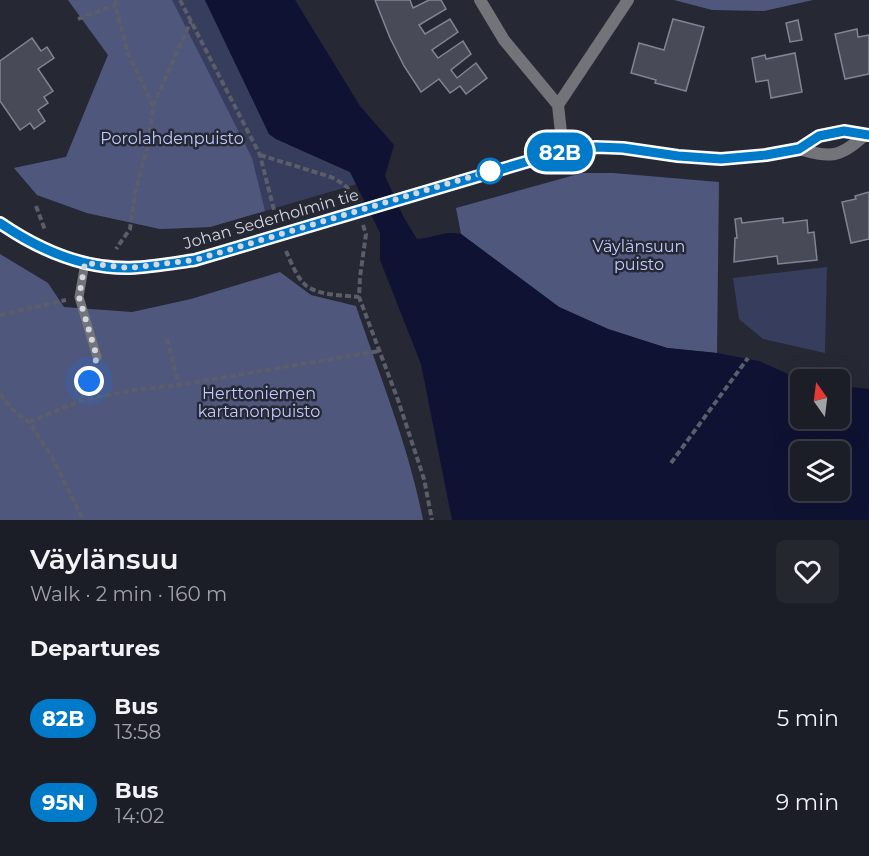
<!DOCTYPE html>
<meta charset="utf-8">
<style>
:root{--surface:#1c1e27;--page:#25272f;--text:#f1f3f6;--muted:#a0a2a7;--line:#3a3c44}
body{margin:0;font-family:Montserrat,sans-serif;background:var(--page);color:var(--text);height:100vh;display:flex;flex-direction:column;font-size:22px;white-space:nowrap}
*{box-sizing:border-box;margin:0}
p{font-size:20px;color:var(--muted)}
.icon{flex:none;width:33px;height:33px;fill:none;stroke:currentColor;stroke-width:2;stroke-linecap:round;stroke-linejoin:round}
.map{position:relative;height:520px;overflow:hidden}
.side{display:flex;flex-direction:column;background:var(--surface);flex:1}
.side>*{flex:none}
.badge{padding:0 12px;border-radius:20px;font-size:21px;line-height:39px}
.needle{width:39px;rotate:346deg}
.controls{position:absolute;left:790px;top:369px;display:grid;gap:12px}
.controls a{display:grid;place-items:center;width:60px;height:60px;border-radius:9px;background:var(--surface);box-shadow:0 6px 24px #0002,0 0 0 2px var(--line);font-size:30px}
.you{position:absolute;width:30px;height:30px;margin:-15px;border:4px solid #fff;border-radius:50%;background:#1a73e8;box-shadow:0 0 0 9px #1a73e833}
.map>.badge{position:absolute;translate:-50% -50%;box-shadow:0 0 0 3px #fff}
h2{padding:0 30px;font-size:22px;line-height:54px}
.round{display:grid;place-items:center;flex:none;width:63px;height:63px;border-radius:9px;background:var(--page)}
.overview{display:flex;align-items:center;justify-content:space-between;height:102px;padding:0 30px}
h1{font-size:28px;font-weight:600;line-height:45px}
ul{padding:0;list-style:none}
li{display:flex;align-items:center;gap:18px;height:84px;padding:0 30px}
li div{flex:1}
li b{display:block;font-size:22px}
li em{font-style:normal}
li .badge{min-width:66px;font-weight:700;text-align:center}
.map>svg:first-child{display:block}
</style>
<div class="map">
<svg width="869" height="520" viewBox="0 0 869 520">
<rect width="100%" height="100%" fill="#262834"/>
<!-- green -->
<path fill="#363d5d" d="M68,0H205L269,134L276,139L350,172L357,184L210,227L160,229L87,213L37,195L14,168L66,157L108,55Z
M827,267L825,353L763,339L739,319L733,278Z"/>
<!-- forest -->
<path fill="#4f577d" d="M68,0H172L252,158L265,211L210,227L160,229L87,213L37,195L14,168L66,157L108,55Z
M674,0H813L764,11L712,10Z
M582,173H613L719,182L717,353L667,348L608,329L559,307L461,234L456,208Z
M0,254L48,283L64,307L132,312L191,299L280,272L311,295L356,306C380,377 409,447 423,520H0Z"/>
<!-- water -->
<path fill="#0f1232" fill-rule="evenodd" d="M205,0H295L360,106L394,145L385,176L404,218L417,239C433,238 446,230 461,234L559,307L608,329L667,348L717,353L759,361L801,380V418H840V386L869,389V520H452L421,364L380,260V233L350,172L276,139L269,134ZM801,452H840V490H801Z"/>
<!-- building -->
<path fill="#484b57" stroke="#818593" stroke-width="1.5" d="M375,0H410L413,8L429,0H441L446,9L419,25L425,34L450,19L458,32L432,50L438,58L463,41L471,54L451,70L457,78L476,63L487,78L466,94L460,86L450,93L439,79L421,92L404,66L390,38Z
M673,19L704,27L686,91L655,83L656,80L631,73L639,43L664,50Z
M798,20L802,40L790,42L786,23Z
M857,29L858,37L869,35V74L845,79L835,34Z
M32,38L41,51L47,47L54,58L38,69L53,91L44,97L48,103L38,110L45,121L34,129L30,123L20,130L0,101V61Z
M795,53L802,92L771,98L768,80L756,82L752,58L765,55L766,59Z
M869,192V239L851,243L842,202L856,199L855,196Z
M741,218L742,223L783,218V223L807,220L808,233L814,232L817,260L778,264L777,256L734,262L735,238H737L735,219Z"/>
<g fill="none" stroke-linecap="round" stroke-linejoin="round">
<!-- path -->
<path stroke="#5b5d68" stroke-width="4" stroke-dasharray="6 3" stroke-linecap="butt" d="M116,0L115,5L128,53L153,106L149,141L135,193L130,229L116,249
M180,0L260,155L276,218
M78,19L115,5
M153,106L191,21
M532,135H546
M260,155L331,177C340,182 349,186 352,196
M36,206L45,230
M363,225L366,234L360,277L359,297L398,400L424,479L432,520
M286,251C291,262 298,281 308,287C323,296 343,295 359,297
M0,315L66,300
M167,339L179,385
M0,394L13,410L29,422L52,457L83,520
M80,400L93,372
M29,422L80,401L134,390L179,385L379,351
M671,463L748,358"/>
<!-- service -->
<path stroke="#72747a" stroke-width="9" d="M85,263L79,297L97,357"/>
<!-- minor -->
<path stroke="#72747a" stroke-width="12" d="M480,0L504,40L558,105
M563,151L558,105L628,0"/>
<!-- tertiary -->
<path stroke="#72747a" stroke-width="12" d="M799,149C831,158 839,158 865,135
M381,204L563,151L596,147L623,148L678,156L721,159L766,155L799,149L819,136L844,131L869,135
M0,223C9,229 17,236 27,241C127,297 236,248 336,217"/>
<!-- tertiary-bridge -->
<path stroke="#72747a" stroke-width="12" d="M336,217L381,204"/>
</g>
<g fill="none" stroke-linecap="round" stroke-linejoin="round">
<!-- line casing -->
<g stroke="#fff" stroke-width="14">
<path id="line" d="M0,223C38,249 83,269 130,268C152,267 174,263 195,260L563,151L596,147L623,148L678,156L721,159L766,155L799,149L819,136L844,131L869,135"/>
</g>
<!-- line -->
<use href="#line" stroke="#007ac9" stroke-width="9"/>
<!-- walk -->
<path stroke="#d5d7df" stroke-width="6" stroke-dasharray="0 10.8" d="M89,381L97,357L79,297L85,263L128,268L195,260L490,171"/>
</g>
<!-- markers -->
<circle fill="#fff" stroke="#007ac9" stroke-width="3" cx="490" cy="171" r="12"/>
<g text-anchor="middle" dominant-baseline="central" stroke-width="5" stroke-linejoin="round" paint-order="stroke">
<!-- park labels -->
<g font-size="16" fill="#bfcbff" stroke="#262834">
<text x="172" y="138">Porolahdenpuisto</text>
<text x="639" y="246">Väylänsuun<tspan x="639" dy="18">puisto</tspan></text>
<text x="259" y="393">Herttoniemen<tspan x="259" dy="18">kartanonpuisto</tspan></text>
</g>
<!-- street labels -->
<g font-size="16" fill="#d5d7df" stroke="#262834">
<text transform="translate(271 219) rotate(-16)">Johan Sederholmin tie</text>
</g>
</g>
</svg>
<div class="controls">
<a><svg class="needle" viewBox="-14 -14 28 28"><path d="M0-13l5 13h-10z" fill="#e53935"/><path d="M0 13l5-13h-10z" fill="#a0a2a7"/></svg></a>
<a><svg class="icon" aria-label="layers" viewBox="0 0 24 24"><path d="M12 4l9 5-9 5-9-5zM3 14l9 5 9-5"/></svg></a>
</div>
<div class="you" style="left:89px;top:381px"></div>
<b class="badge" style="left:560px;top:152px;background:#007ac9;color:#fff">82B</b>
</div>
<section class="side">
<div class="overview"><div><h1>Väylänsuu</h1><p>Walk · 2 min · 160 m</p></div><a class="round"><svg class="icon" aria-label="heart" viewBox="0 0 24 24"><path d="M12 20l-8-8c-3-5 5-10 8-4 3-6 11-1 8 4z"/></svg></a></div>
<h2>Departures</h2>
<ul>
<li><span class="badge" style="background:#007ac9;color:#fff">82B</span><div><b>Bus</b><p>13:58</p></div><em>5 min</em></li>
<li><span class="badge" style="background:#007ac9;color:#fff">95N</span><div><b>Bus</b><p>14:02</p></div><em>9 min</em></li>
</ul>
</section>
